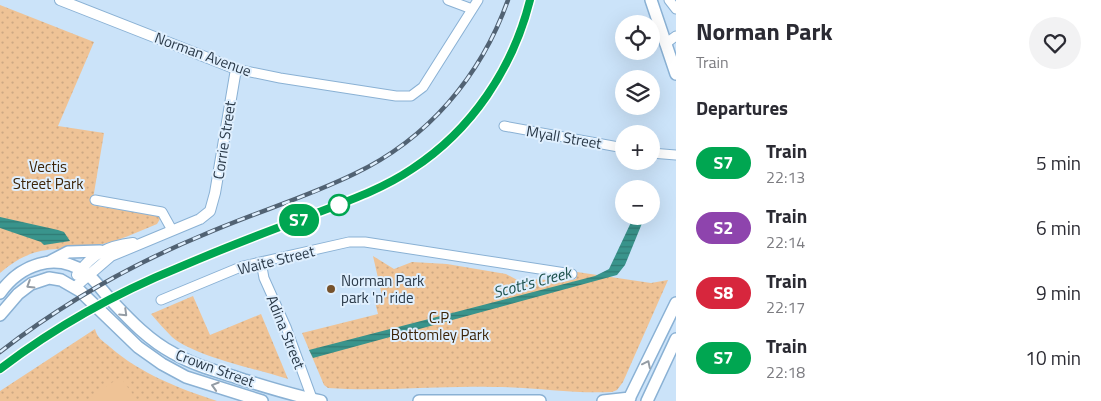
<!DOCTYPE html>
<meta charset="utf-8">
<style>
:root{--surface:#fff;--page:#f2f2f3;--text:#2b2b33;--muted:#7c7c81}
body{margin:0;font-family:"Titillium Web",sans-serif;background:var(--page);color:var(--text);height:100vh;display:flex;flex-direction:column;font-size:19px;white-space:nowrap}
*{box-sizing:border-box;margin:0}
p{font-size:16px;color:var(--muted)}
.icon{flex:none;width:28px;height:28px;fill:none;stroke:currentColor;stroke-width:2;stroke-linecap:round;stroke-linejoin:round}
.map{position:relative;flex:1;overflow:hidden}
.drawer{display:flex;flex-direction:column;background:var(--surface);width:425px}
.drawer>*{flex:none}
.badge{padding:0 10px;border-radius:16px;font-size:18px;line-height:32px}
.tools{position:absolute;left:615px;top:15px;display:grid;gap:10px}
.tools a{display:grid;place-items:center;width:45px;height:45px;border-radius:50%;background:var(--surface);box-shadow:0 5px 20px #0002;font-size:25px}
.map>.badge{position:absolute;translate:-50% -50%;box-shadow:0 0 0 2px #fff}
h2{padding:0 20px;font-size:19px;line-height:45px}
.round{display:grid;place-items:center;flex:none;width:52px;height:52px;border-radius:26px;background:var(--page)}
.headline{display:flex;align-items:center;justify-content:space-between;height:85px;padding:0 20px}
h1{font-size:24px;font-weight:700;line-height:38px}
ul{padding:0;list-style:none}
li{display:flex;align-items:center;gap:15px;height:65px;padding:0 20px}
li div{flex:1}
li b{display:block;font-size:19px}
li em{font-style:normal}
li .badge{min-width:55px;font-weight:700;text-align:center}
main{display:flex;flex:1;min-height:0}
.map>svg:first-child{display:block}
</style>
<main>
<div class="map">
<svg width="676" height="401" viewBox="0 0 676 401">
<defs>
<pattern id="park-dots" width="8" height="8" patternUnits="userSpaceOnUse" patternTransform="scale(1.25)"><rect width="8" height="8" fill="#efc396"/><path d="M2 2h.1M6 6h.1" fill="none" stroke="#cda883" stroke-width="1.8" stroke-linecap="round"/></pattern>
<pattern id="water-rules" width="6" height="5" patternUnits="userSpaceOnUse" patternTransform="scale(1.25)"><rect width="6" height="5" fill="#39948c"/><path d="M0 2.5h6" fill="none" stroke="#307a74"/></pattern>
</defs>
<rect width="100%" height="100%" fill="#cbe3f9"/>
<!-- park -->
<path fill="url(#park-dots)" d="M0,5L94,42L58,126L104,133L92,205L158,216L160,219L157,224C138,232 119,241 98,245C54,253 38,241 0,273Z
M373,256L394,269L412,262L447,264L506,274L521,282L538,279L563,282L576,279L577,272L651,283L668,280L623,382L617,390L612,392C572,394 533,387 494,387C439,385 383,392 328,388L324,385L302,333L378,314L375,302L383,300Z
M193,296L210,335L261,314L288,379C257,369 196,357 172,337C165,330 158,322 151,314Z
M95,329C97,338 103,341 110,347C141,374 178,388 217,401H0V391Z"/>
<!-- pitch -->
<path fill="#efc396" d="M120,377L138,401H86Z"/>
<!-- water -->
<path fill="url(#water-rules)" d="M634,216H645L625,265L617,275L313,358L309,350L595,276L609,269Z
M0,217L58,230L64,232L70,241L44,245L41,242L0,228Z"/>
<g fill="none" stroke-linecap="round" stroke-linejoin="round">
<!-- minor casing -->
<g stroke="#8ab1d4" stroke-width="11">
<path id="minor" d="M448,0L472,9
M669,0L676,9
M665,44L676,36
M236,69L280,78L396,96H411L423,87L478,0
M504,126L624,148
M651,153L676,155
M95,200L162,212L172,230
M261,262L264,278L286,327L313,401
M161,300L243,266L349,242H365L572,274"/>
</g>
<!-- tertiary casing -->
<g stroke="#8ab1d4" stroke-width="12">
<path id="tertiary" d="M60,0L236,69L215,193L210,211L200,219L111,256L75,287
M77,275C92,254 107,246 133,243"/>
</g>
<!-- secondary casing -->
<g stroke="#8ab1d4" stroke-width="14">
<path id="secondary" d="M651,0L676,74
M49,262L68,252L100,251
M0,293C20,265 55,251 86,273C95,280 102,290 109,298C128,318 148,340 173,353C195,366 220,372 244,380C270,388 295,396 321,401
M0,315L18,294L31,284L49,278L61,280L80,291L138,347L162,364L186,377L262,401
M419,401H540
M603,401L630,398
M628,401L676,303
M647,401L676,339"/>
</g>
<!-- minor -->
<use href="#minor" stroke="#fff" stroke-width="9"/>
<!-- tertiary -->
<use href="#tertiary" stroke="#fff" stroke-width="10"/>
<!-- secondary -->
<use href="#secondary" stroke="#fff" stroke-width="11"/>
<!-- rail casing -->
<g stroke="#516273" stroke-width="4.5">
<path id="rail" d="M0,352C62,304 130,265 203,235C253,213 305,198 354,174C428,139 481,76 508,0
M0,369C55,327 116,293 180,267C222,249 266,232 309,216C345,202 381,190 412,169C471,130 513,68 530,0"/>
</g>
<!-- rail -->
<use href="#rail" stroke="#dfeffe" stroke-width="2.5" stroke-dasharray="8" stroke-linecap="butt"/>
</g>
<!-- one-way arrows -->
<defs><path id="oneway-chevron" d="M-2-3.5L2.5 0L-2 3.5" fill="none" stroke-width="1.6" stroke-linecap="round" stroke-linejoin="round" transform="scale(1.25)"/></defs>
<g stroke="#949ca4">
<use href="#oneway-chevron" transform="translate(30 285) rotate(148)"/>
<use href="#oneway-chevron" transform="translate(124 313) rotate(44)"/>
<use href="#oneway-chevron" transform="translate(647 364) rotate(-64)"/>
<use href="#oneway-chevron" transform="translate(215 386) rotate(-163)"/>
</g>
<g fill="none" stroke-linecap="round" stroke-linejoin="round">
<!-- line casing -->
<g stroke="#fff" stroke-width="11">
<path id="line" d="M0,369C55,327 116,293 180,267C222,249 266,232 309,216C345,202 381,190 412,169C472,130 513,68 530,0"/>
</g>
<!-- line -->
<use href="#line" stroke="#00a651" stroke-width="8"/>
</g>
<!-- markers -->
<circle fill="#fff" stroke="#00a651" stroke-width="2.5" cx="339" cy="205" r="10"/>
<circle fill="#76522c" stroke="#dfeffe" stroke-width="2" cx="331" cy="289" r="5"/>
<g text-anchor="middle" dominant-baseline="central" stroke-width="4" stroke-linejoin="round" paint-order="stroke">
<!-- street labels -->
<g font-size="15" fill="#2a3948" stroke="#dfeffe">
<text transform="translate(203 54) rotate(20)">Norman Avenue</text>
<text transform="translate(564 137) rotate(10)">Myall Street</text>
<text transform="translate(224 140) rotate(-81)">Corrie Street</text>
<text transform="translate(276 260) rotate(-14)">Waite Street</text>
<text transform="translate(286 332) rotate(68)">Adina Street</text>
<text transform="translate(215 368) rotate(20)">Crown Street</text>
</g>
<!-- park labels -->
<g font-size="15" fill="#3c2407" stroke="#dfeffe">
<text x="48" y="166">Vectis<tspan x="48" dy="17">Street Park</tspan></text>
<text x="440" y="317">C.P.<tspan x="440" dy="17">Bottomley Park</tspan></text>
</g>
<!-- poi labels -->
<g font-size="15" fill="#2a3948" stroke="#dfeffe" text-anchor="start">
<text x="341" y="280">Norman Park<tspan x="341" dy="17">park 'n' ride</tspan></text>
</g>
<!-- water labels -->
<g font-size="16" font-style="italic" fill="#1b4f4a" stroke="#dfeffe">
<text transform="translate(532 282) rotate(-15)">Scott's Creek</text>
</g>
</g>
</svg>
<div class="tools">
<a><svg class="icon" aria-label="locate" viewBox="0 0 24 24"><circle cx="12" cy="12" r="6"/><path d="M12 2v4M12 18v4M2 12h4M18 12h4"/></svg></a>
<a><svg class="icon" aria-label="layers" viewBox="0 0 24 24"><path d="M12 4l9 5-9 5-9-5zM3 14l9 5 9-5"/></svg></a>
<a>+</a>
<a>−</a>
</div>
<b class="badge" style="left:299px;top:220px;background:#00a651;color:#fff">S7</b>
</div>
<section class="drawer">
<div class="headline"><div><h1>Norman Park</h1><p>Train</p></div><a class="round"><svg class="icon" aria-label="heart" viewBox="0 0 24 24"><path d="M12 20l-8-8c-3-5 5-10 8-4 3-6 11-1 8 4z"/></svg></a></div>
<h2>Departures</h2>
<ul>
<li><span class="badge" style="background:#00a651;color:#fff">S7</span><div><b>Train</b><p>22:13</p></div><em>5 min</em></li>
<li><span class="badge" style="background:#8e44ad;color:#fff">S2</span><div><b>Train</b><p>22:14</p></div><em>6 min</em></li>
<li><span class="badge" style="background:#d7263d;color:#fff">S8</span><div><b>Train</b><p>22:17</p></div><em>9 min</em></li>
<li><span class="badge" style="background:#00a651;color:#fff">S7</span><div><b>Train</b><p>22:18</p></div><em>10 min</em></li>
</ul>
</section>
</main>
